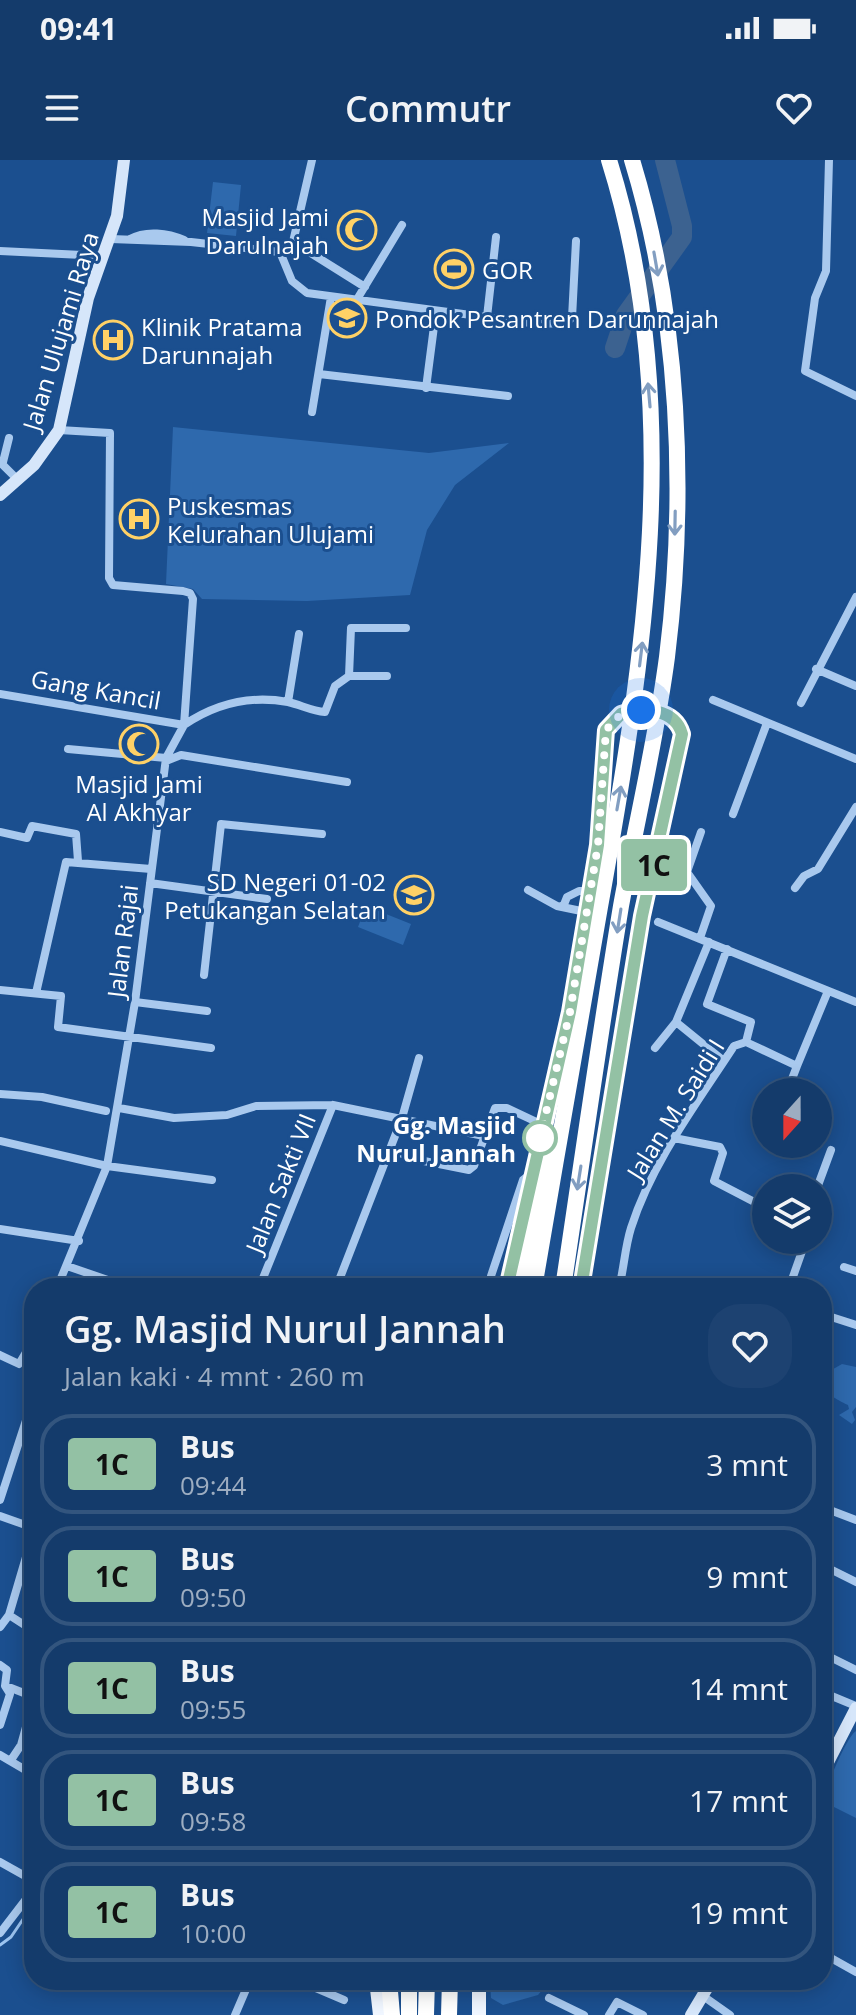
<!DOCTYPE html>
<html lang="id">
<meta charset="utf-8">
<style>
:root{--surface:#143b6b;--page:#1d4271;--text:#f1f3f6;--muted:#9dadc1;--line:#33557e}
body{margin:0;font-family:"Open Sans",sans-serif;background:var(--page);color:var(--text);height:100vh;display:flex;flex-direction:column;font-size:30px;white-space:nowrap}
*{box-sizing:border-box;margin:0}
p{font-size:26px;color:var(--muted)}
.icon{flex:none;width:44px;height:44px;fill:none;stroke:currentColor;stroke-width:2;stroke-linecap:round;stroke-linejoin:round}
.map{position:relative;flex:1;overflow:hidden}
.side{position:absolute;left:24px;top:1118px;width:808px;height:712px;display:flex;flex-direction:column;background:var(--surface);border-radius:32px;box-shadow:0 4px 20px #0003,0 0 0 2px var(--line)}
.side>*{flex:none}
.badge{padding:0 16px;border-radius:6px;font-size:28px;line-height:52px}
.needle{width:52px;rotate:201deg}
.buttons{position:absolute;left:752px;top:918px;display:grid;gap:16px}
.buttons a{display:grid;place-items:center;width:80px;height:80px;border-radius:50%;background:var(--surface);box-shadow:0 4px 20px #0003,0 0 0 2px var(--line);font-size:40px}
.you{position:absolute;width:40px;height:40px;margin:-20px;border:6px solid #fff;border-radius:50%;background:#1a73e8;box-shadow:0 0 0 12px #1a73e833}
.map>.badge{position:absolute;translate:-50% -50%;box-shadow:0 0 0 4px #fff}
.round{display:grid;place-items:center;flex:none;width:84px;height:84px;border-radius:32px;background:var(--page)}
.headline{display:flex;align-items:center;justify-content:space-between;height:136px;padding:0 40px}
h1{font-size:38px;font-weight:600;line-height:60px}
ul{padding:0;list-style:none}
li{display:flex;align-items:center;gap:24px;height:100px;margin:0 16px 12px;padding:0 24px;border:4px solid var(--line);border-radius:32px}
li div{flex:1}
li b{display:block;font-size:30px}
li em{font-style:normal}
li .badge{min-width:88px;font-weight:700;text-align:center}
.status{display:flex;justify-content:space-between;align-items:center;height:56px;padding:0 40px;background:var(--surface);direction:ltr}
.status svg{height:22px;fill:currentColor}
header{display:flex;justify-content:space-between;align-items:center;height:104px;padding:0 40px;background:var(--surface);font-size:36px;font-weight:600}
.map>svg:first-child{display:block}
</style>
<div class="status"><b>09:41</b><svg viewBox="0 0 49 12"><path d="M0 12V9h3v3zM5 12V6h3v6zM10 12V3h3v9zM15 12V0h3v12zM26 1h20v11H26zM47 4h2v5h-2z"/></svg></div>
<header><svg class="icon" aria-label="menu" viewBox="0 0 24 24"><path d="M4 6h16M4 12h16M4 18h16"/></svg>Commutr<svg class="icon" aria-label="heart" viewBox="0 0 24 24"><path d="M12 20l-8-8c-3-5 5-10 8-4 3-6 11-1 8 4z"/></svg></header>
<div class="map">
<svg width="856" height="1855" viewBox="0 0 856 1855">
<rect width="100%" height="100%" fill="#1b4f8f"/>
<!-- green -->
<path fill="#2e69ad" d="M213,22L241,25L236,76L207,73Z
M173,267L429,293L509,283L455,325L427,370L410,435L307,441L202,439L193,429L166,424Z
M366,746L411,764L403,785L358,767Z
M842,1204L856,1207V1247L852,1252L855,1260L852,1264L839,1255L849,1249L848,1245C832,1237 820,1232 828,1212Z
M856,1571V1658L832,1646L822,1648C822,1636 846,1577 856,1571Z
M490,1820H542L544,1828L538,1835L503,1845L491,1838Z"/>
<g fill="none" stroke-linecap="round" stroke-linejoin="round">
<!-- stream -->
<path stroke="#9cc4f0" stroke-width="3" d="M0,1785L11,1777L34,1743"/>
<!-- river -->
<path stroke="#3c6290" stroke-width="20" d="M615,188L626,155L682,77V66L665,0"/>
<!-- street -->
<path stroke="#a9c9ee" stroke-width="8" d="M829,0L826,111L815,138L805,211L856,236
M111,79L191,82L280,92L293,82L312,0
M130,79C146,70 168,73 184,80
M293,82L365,127
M0,91L103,96
M280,92L292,121L307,133L538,164L565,163L572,158L576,81
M356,141L402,65
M487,157L496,77
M319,214L508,236
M426,228L436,151
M312,252L331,137
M0,302L18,320
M3,302L9,278
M816,509L856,526
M349,516L351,468H406
M0,534L184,565
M713,540L856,599
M288,542L299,474
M801,543L856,437
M184,565C215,544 250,535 288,542C301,545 312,551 325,552L335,526L349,516H387
M68,589L166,598
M166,601L181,595L347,622
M733,654L767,563
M0,672L27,678L32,666L76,674L78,701
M150,723L267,739
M795,728L804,716L818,709L856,647
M528,730L557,746L586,752
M563,747L567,737L579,731H590
M658,762L856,842
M700,778L711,746L687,712L701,672
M727,789L707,844L751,862L746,882
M204,815L221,664L322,674
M0,830L61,836L58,867L211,888
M36,833L66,702L151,709
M135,842L207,851
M676,862L724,901
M655,888L676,862L709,782
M789,927L801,932
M787,932L797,906
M0,934L42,937L106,951
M119,948L174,958L227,955L256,946L333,945L484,976
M674,978L720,987L723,993L714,1021L766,1048
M0,981L107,1006L212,1020
M390,990L424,1001L469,1010L474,1006L495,948H507L543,965
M817,1028L831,990
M0,1069L79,1081
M67,1106L131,1128
M844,1107L856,1111
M57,1128L107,1006L135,842L166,598L184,565L193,439L190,433L183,431L113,425L109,418L110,273L59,270
M259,1128L333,945
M336,1128L402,958L419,898
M496,1128L491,1116L523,1020L532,1013
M619,1128C624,1108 625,1087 631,1068C652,1002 697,943 734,886L746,882L797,906L828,831
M789,1128L806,1080
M822,1154L856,1165
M0,1195L19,1204L34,1179
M0,1340L34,1236
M822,1347L856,1360
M0,1356L34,1368
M822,1405L856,1422
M9,1455L26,1466L34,1461
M0,1467L9,1455L34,1370
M822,1493L856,1510
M0,1505L7,1510L5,1526L10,1534L0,1565
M6,1526L34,1537
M822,1532L856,1546
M0,1595L34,1615
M11,1600L21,1585L34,1538
M0,1702L34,1721L30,1734L0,1773
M822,1793L856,1812
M297,1820L344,1840
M694,1820L708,1828
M703,1836L730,1855
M549,1838L584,1855
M235,1855L250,1820
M609,1855L617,1842L643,1855"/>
<!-- secondary -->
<path stroke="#d6e6fa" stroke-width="12" d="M0,335L34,305L59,270L88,138L117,56L124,0
M822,1614L856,1548
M691,1855L712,1820"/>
<!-- primary -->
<path stroke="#f0f6ff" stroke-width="14" d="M507,1128L570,852L598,685L606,570L621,554C643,546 675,549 682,574L642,756L581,1128
M376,1820L380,1855
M479,1820V1855"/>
<!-- highway -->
<path stroke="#fff" stroke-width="16" d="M521,1128L543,1002L555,982
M534,1128C556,1001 577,874 600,747C644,501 686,245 609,0
M563,1128C582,1001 600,873 621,746C636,663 656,581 667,497C687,335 680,157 632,0
M389,1820L392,1855
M409,1855V1820
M426,1855L427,1820
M449,1855L450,1820"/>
</g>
<!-- one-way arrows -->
<defs><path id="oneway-shaft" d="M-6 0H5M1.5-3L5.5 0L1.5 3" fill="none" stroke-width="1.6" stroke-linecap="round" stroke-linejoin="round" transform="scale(2)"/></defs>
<g stroke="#829ec1">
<use href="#oneway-shaft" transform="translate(656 104) rotate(80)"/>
<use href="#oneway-shaft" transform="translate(649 235) rotate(-95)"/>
<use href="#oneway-shaft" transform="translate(675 363) rotate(91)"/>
<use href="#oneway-shaft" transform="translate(641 494) rotate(-83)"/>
<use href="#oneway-shaft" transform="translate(619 638) rotate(-80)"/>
<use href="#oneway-shaft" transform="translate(619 761) rotate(99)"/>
<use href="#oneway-shaft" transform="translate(579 1018) rotate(99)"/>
</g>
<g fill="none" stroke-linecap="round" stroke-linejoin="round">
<!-- line casing -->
<g stroke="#fff" stroke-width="18">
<path id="line" d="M507,1128L570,852L598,685L606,570L621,554C643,546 675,549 682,574L642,756L581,1128"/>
</g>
<!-- line -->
<use href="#line" stroke="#93c1a4" stroke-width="12"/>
<!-- walk -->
<path stroke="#fff" stroke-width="8" stroke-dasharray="0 14.4" d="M540,978L570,852L598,685L606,570L621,554L641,550"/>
</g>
<!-- icons -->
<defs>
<g id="mosque-ring" transform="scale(2)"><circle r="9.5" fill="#1b4f8f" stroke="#ffd166" stroke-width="1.5"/><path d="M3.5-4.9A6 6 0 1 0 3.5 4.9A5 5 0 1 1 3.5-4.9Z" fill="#ffd166"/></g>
<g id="stadium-ring" transform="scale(2)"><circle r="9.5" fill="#1b4f8f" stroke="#ffd166" stroke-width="1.5"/><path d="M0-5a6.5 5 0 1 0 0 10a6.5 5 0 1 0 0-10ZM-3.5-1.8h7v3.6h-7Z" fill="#ffd166"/></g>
<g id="school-ring" transform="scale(2)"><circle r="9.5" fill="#1b4f8f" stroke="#ffd166" stroke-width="1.5"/><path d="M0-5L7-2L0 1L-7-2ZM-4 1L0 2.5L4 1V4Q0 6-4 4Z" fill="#ffd166"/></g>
<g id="hospital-ring" transform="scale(2)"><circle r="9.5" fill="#1b4f8f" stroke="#ffd166" stroke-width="1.5"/><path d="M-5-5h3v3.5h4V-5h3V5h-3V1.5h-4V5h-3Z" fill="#ffd166"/></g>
</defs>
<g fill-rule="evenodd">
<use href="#mosque-ring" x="357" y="70"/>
<use href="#stadium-ring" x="454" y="109"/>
<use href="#school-ring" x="347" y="158"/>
<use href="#hospital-ring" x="113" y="180"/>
<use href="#hospital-ring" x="139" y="359"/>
<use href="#mosque-ring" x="139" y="584"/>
<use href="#school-ring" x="414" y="735"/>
</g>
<!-- markers -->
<circle fill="#fff" stroke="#93c1a4" stroke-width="4" cx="540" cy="978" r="16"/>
<g text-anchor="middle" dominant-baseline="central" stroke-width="6" stroke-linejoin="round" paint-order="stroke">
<!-- poi labels -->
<g font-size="24" fill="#fff" stroke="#1b4f8f" text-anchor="start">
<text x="329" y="56" text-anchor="end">Masjid Jami<tspan x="329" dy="28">Darulnajah</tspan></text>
<text x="482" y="109">GOR</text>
<text x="375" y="158">Pondok Pesantren Darunnajah</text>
<text x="141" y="166">Klinik Pratama<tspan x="141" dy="28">Darunnajah</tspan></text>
<text x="167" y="345">Puskesmas<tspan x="167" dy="28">Kelurahan Ulujami</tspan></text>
<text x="139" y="623" text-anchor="middle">Masjid Jami<tspan x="139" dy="28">Al Akhyar</tspan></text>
<text x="386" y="721" text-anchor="end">SD Negeri 01-02<tspan x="386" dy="28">Petukangan Selatan</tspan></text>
</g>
<!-- street labels -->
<g font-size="24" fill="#fff" stroke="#1b4f8f">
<text transform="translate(60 171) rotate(-73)">Jalan Ulujami Raya</text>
<text transform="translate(96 529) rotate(10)">Gang Kancil</text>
<text transform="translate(122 781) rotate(-83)">Jalan Rajai</text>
<text transform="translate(675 949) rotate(-58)">Jalan M. Saidi I</text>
<text transform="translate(280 1023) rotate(-68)">Jalan Sakti VII</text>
</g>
<!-- stop labels -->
<g font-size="24" font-weight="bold" fill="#fff" stroke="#1b4f8f" text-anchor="end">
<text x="516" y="964">Gg. Masjid<tspan x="516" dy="28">Nurul Jannah</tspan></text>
</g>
</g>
</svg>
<div class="buttons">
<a><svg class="needle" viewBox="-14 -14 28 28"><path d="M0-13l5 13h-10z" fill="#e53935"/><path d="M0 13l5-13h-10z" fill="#9dadc1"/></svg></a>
<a><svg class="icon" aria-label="layers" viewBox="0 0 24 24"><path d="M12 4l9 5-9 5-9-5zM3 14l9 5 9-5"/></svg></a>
</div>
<div class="you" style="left:641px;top:550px"></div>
<b class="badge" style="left:654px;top:705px;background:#93c1a4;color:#111">1C</b>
<section class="side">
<div class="headline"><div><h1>Gg. Masjid Nurul Jannah</h1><p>Jalan kaki · 4 mnt · 260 m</p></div><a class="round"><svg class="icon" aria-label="heart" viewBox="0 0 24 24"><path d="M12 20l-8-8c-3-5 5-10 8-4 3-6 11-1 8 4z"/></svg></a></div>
<ul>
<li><span class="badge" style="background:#93c1a4;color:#111">1C</span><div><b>Bus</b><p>09:44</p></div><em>3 mnt</em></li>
<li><span class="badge" style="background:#93c1a4;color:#111">1C</span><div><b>Bus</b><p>09:50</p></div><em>9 mnt</em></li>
<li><span class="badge" style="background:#93c1a4;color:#111">1C</span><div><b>Bus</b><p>09:55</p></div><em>14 mnt</em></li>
<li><span class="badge" style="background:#93c1a4;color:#111">1C</span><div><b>Bus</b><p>09:58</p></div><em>17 mnt</em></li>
<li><span class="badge" style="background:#93c1a4;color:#111">1C</span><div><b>Bus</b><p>10:00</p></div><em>19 mnt</em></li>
</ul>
</section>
</div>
